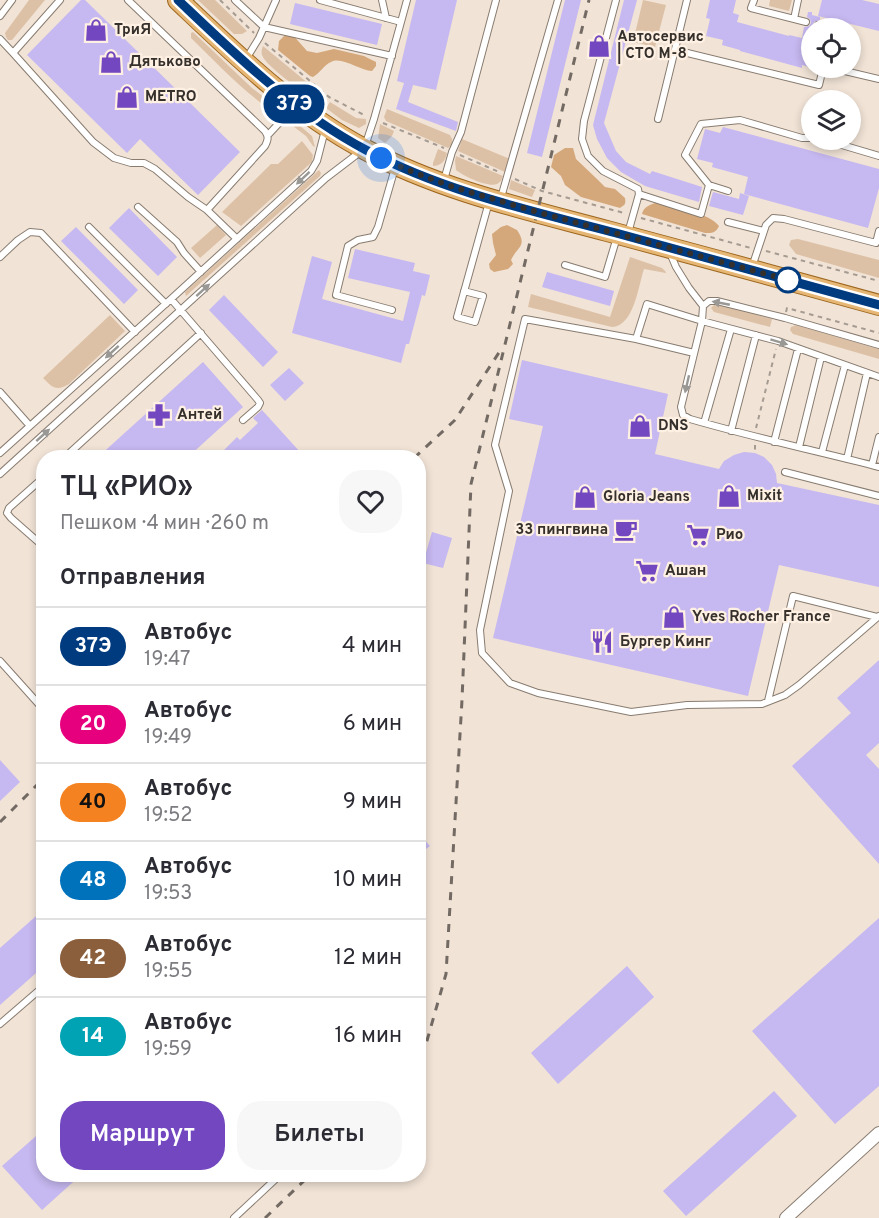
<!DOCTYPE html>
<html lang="ru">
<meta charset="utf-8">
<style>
:root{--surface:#fff;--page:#f7f7f7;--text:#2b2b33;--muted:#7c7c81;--line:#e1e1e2;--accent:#7247bf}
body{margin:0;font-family:Overpass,sans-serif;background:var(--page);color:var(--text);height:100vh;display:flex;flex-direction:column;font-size:22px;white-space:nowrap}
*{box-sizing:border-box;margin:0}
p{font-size:20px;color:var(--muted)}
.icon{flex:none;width:33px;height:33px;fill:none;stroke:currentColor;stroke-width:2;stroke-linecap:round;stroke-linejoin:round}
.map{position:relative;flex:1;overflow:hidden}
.panel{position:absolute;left:36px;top:450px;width:390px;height:732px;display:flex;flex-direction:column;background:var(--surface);border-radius:24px;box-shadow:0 3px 9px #0003}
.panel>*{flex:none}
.badge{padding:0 12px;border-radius:20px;font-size:21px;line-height:39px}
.controls{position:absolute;left:801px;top:18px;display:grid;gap:12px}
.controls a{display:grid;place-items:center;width:60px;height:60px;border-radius:50%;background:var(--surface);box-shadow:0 3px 9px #0003;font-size:30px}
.you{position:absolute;width:30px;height:30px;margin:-15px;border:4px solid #fff;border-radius:50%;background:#1a73e8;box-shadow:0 0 0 9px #1a73e833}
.map>.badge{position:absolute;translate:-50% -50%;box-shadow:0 0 0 3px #fff}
h2{padding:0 24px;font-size:22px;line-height:54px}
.round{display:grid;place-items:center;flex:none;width:63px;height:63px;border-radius:24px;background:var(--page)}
.headline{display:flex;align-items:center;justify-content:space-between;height:102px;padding:0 24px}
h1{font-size:28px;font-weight:600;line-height:45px}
.cta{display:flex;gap:12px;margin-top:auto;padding:12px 24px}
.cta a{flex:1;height:69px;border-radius:24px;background:var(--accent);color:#fff;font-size:24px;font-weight:600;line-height:69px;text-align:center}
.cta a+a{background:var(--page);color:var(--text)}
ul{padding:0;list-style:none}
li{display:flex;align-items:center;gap:18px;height:78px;padding:0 24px;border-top:2px solid var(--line)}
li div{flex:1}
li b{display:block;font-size:22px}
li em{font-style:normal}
li .badge{min-width:66px;font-weight:700;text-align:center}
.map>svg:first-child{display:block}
</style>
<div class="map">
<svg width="879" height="1218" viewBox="0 0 879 1218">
<rect width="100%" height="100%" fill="#f1e3d6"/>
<!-- green -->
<path fill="#ddc1a6" d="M29,0H45L12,40H8L6,37L5,33Z
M198,0H215L247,31L242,34H234Z
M643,0L666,5L655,47L633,42Z
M770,0H792L789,11L769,6Z
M193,32L252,88L279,109L280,113L277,114C245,94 218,64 191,38V33Z
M263,46L326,98L321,105C310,97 266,67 262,55C261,51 262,49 263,46Z
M330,102L356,118L366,119V124L359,128L342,120L326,108Z
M387,109L450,135L452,139V145L448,148L386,121L384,117Z
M290,120H293L312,136L315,147L313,146L306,136L289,123Z
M380,124L394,131L392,136L385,143L378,138Z
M462,139L510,159L507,170L505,172L458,151Z
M302,141L313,155L312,162L241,226L222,212L271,164H278Z
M438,149L447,153C446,160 441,166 433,166V163Z
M456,156L503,176C501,180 502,181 497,184C489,188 463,176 456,170L455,161Z
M319,170L321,173L320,176L186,296L185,292Z
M511,180L535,190L532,197L509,189Z
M217,225L226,235L200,258L191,248Z
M798,239L879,260V278L796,254L789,245L791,240Z
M630,257L662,268L666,272V273L644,269C638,287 634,326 612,327L528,307L531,294L610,317Z
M716,303L772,319L770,327L714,312L711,308Z
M110,315L125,331L69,384C56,392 52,387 43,378Z
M796,325L879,349V359L793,334L790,330L791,327Z"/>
<!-- forest -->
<path fill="#d4a87b" d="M286,34H292L307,51L317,53L334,49L364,56L376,62V66L372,71C360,71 342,56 331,62C324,65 320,73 313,77L310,76L278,50L279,41Z
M565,148H573L576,159L597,179L605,187L615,189L625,198C626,204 625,205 620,208L581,197L565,185L561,176L551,167L554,155Z
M658,202C674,207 710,213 719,226C716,233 712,233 705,233L642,214C644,206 650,205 658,202Z
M507,225L517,230C528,246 517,247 511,260L513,264L508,269L494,272L490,269L489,264L496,255L493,243L492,234L501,227Z"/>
<!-- building -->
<path fill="#c6b8f0" d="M81,0H85L240,152L198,195L140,139L127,153L27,55Z
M416,0H457L436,90L413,85L408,102L458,122L456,131L396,109L404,83L397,81Z
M565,0H581L542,157L527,153Z
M624,0H637L604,123L616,151L626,162L650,174L652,171L702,187L699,202L645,186L621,172L607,158L597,139L593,125Z
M710,0H736L733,13L739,15L737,22L789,36V35L802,38L804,27L809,26L811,23L810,19L807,17L808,12H812V15L820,17V20L814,22L813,26L814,28H812V56L809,67L802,65V68L740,51V50L722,45L723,40L706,36L710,19L706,18Z
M822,0H862L879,4V31L818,16Z
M295,3L382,24L377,45L290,24Z
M723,127L879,169V188L868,228L744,194L748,177L712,167L713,163L697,159L705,129L720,133Z
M713,192L739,199L740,193L749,196L743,215L709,206Z
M129,208L177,257L158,276L109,228Z
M76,227L138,290L124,304L61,241Z
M355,249L415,263L413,271L430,275L425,296L422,295L409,344H406L401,363L292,333L312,256L332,262L322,299L403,321L410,292L348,278Z
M547,272L614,291L610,306L542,287Z
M224,295L278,352L263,367L209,310Z
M522,360L668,394L655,454L719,469L724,461L734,455L744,452L755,453L764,457L772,465L776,474L777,483L879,505V587L779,565L748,696L493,638L543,426L509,419Z
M203,362L243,407L187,458H97Z
M289,368L304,383L285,401L270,385Z
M262,410L301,453L296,458H231L224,450L237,437L240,440L258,423L253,418Z
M432,532L452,538L443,568L423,563Z
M879,660V743L866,755L879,769V864L792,766L851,713L837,698Z
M0,760L20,782L0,801Z
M418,833L430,846L418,855Z
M44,909V966L0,1005V948Z
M879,918V1086L835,1124L752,1031Z
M627,966L654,997L558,1084L531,1053Z
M774,1091L797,1116L686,1216L663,1191Z
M44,1129V1174H82L42,1210L2,1166Z"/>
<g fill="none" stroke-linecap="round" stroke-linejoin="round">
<!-- service casing -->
<g stroke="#887c70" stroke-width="8">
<path id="service" d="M128,0L265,131C269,137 268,140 265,146L207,210L237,239
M235,0L264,27L392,56
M382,0L386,18
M616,0L584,121L582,139L588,156L603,171L638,189L639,194L628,233
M754,0L751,8L806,22
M0,16L12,0
M794,19L798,0
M401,22L407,0
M818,25L832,28
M0,39L13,53L60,0
M675,50L819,85L823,68
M13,53L93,142L114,158L131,163H144L155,169L188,197L207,210
M246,59L259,38L276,0
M832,68L879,79
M658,119L687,0
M268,135L294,107
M825,140L879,156
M444,180L452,152L461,132L496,0
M709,185L685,155L701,124L740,120L802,138H812
M639,194L701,214L709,185L728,191
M500,201L558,0
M138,207L177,242L184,253L201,272
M728,222L764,231
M89,227L166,304
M670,253L676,267L689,288L703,306L702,321L681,407L683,415L690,419C752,437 816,451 879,467
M0,257L18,240L30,232L41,233L135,332
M565,265L605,277L617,237
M752,267L766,225L773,218L784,219L876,243L879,231
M464,291L483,296L475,322L457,317L489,202
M171,299L258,400L260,403L258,407L243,420
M703,306L709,301H717L785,318L879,345
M392,310L336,295L348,246L358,240L373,237L378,227L395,168
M636,339L525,319L495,445L509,491L480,630L482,653L510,683L538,693L631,712L687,705L762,704L785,695L799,685L879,616
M694,353L636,339L647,304L702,321L778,341L879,377
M0,392L30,426
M704,423L731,329
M731,431L756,335
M774,442L798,349
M799,447L821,357
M822,452L845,365
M0,453L171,299L311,171L317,161L325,130
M64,458L201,333
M847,459L867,373
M872,465L879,437
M785,472L879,496
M0,474L326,178L364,149L374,119L401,22L320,0
M44,477L9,508L7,513L11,518L44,547
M0,661L44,710
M768,701L793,596L877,617
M0,1024L44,986
M234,1218L281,1174"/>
</g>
<!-- minor casing -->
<g stroke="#887c70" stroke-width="14">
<path id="minor" d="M786,1218L879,1133"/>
</g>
<!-- primary casing -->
<g stroke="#9d671f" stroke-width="22">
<path id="primary" d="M178,0C236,55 294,112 366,150C440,190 525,209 607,231C698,255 788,280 879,305"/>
</g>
<!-- path -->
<path stroke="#a59b91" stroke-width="2" stroke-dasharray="4.5 4.5" stroke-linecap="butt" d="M220,0L254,33
M265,43L329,97L366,116
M383,123L444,148
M460,155L499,172
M515,179L542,191L624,213
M641,218L751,248
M766,251L879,281
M786,312L787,308L879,333
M756,428L776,349
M755,445V453"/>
<!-- service -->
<use href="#service" stroke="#fff" stroke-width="6"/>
<!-- minor -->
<use href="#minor" stroke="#fff" stroke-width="12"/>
<!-- primary -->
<use href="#primary" stroke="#e6b674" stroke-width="20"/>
<!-- rail -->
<path stroke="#736b63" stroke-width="3" stroke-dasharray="8 8" stroke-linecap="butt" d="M414,458L455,420L500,351
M0,822L44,778
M418,1072L446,974L462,700L471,484L589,0
M265,1218L311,1174"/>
</g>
<!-- one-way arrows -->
<defs><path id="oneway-solid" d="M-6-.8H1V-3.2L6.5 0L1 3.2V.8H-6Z" transform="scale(1.5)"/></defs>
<g fill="#9a9895">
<use href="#oneway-solid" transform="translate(303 178) rotate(137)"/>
<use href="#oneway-solid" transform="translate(203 290) rotate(-42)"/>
<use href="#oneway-solid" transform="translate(721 303) rotate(-169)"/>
<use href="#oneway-solid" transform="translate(779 342) rotate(17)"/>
<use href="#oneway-solid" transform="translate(112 352) rotate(138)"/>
<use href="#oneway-solid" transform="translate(687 384) rotate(103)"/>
<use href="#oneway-solid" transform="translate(43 435) rotate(-42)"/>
</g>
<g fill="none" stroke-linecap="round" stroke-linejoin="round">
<!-- line casing -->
<g stroke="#fff" stroke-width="14">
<path id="line" d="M178,0C236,55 294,112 366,150C442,191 532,211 616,233C703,257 791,281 879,305"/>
</g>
<!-- line -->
<use href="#line" stroke="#003b80" stroke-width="9"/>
<!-- walk -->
<path stroke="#35302b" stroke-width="6" stroke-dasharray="0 10.8" d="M381,158L413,172L456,188L537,212L788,280"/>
</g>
<!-- icons -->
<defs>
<g id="shop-bare" transform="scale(1.8)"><path d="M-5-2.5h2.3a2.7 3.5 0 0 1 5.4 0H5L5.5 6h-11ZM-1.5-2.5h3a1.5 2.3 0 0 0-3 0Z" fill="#7247bf" stroke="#fef0e3" stroke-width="2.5" paint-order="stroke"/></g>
<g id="pharmacy-bare" transform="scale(1.8)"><path d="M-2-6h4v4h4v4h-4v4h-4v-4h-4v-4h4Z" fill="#7247bf" stroke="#fef0e3" stroke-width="2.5" paint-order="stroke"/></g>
<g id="cafe-bare" transform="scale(1.8)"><path d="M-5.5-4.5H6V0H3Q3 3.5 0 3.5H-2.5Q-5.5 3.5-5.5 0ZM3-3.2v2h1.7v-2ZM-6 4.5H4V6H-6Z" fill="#7247bf" stroke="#fef0e3" stroke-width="2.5" paint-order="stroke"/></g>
<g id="supermarket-bare" transform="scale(1.8)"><path d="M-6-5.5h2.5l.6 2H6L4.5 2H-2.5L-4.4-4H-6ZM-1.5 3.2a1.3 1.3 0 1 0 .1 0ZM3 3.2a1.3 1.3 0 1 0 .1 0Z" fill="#7247bf" stroke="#fef0e3" stroke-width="2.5" paint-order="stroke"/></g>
<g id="restaurant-bare" transform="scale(1.8)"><path d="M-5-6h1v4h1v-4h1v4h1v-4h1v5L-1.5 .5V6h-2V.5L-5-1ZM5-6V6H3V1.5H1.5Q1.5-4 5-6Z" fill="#7247bf" stroke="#fef0e3" stroke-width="2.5" paint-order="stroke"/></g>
</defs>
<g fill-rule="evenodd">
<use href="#shop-bare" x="96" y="30"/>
<use href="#shop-bare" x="599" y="46"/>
<use href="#shop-bare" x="111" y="62"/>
<use href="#shop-bare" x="127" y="97"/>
<use href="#pharmacy-bare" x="159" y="415"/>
<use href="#shop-bare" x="640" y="426"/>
<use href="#shop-bare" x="729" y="496"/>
<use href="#shop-bare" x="585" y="497"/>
<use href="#cafe-bare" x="626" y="530"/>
<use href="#supermarket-bare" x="698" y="535"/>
<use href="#supermarket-bare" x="647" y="571"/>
<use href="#shop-bare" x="674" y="617"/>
<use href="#restaurant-bare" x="602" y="642"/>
</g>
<!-- markers -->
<circle fill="#fff" stroke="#003b80" stroke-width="3" cx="788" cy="280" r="12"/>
<g text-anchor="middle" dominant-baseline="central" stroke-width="4.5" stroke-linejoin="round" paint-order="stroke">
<!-- poi labels -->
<g font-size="15" font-weight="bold" fill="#35302b" stroke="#fef0e3" text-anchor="start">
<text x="114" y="30">ТриЯ</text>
<text x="617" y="37">Автосервис<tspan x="617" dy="17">| СТО М-8</tspan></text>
<text x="129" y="62">Дятьково</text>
<text x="145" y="97">METRO</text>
<text x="177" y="415">Антей</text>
<text x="658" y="426">DNS</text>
<text x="747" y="496">Mixit</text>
<text x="603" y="497">Gloria Jeans</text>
<text x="608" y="530" text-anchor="end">33 пингвина</text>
<text x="716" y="535">Рио</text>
<text x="665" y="571">Ашан</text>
<text x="692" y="617">Yves Rocher France</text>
<text x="620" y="642">Бургер Кинг</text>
</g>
</g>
</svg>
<div class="controls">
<a><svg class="icon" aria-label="locate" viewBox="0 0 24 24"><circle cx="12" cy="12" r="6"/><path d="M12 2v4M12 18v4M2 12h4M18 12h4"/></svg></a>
<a><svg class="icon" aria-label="layers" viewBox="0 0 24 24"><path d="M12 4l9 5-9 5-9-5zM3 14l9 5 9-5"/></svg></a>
</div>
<div class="you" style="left:381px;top:158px"></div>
<b class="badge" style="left:294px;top:104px;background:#003b80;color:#fff">37Э</b>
<section class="panel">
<div class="headline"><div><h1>ТЦ «РИО»</h1><p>Пешком · 4 мин · 260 m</p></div><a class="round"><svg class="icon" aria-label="heart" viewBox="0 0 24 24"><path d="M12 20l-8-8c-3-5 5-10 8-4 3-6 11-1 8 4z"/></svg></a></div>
<h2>Отправления</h2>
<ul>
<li><span class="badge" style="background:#003b80;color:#fff">37Э</span><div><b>Автобус</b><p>19:47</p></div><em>4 мин</em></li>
<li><span class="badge" style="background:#e6007e;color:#fff">20</span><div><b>Автобус</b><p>19:49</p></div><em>6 мин</em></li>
<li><span class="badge" style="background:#f58220;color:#111">40</span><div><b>Автобус</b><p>19:52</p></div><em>9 мин</em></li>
<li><span class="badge" style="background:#0072bc;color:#fff">48</span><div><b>Автобус</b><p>19:53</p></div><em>10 мин</em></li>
<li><span class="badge" style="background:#8b5e3c;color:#fff">42</span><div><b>Автобус</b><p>19:55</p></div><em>12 мин</em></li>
<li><span class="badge" style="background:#00a3b4;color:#fff">14</span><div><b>Автобус</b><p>19:59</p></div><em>16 мин</em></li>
</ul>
<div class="cta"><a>Маршрут</a><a>Билеты</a></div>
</section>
</div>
